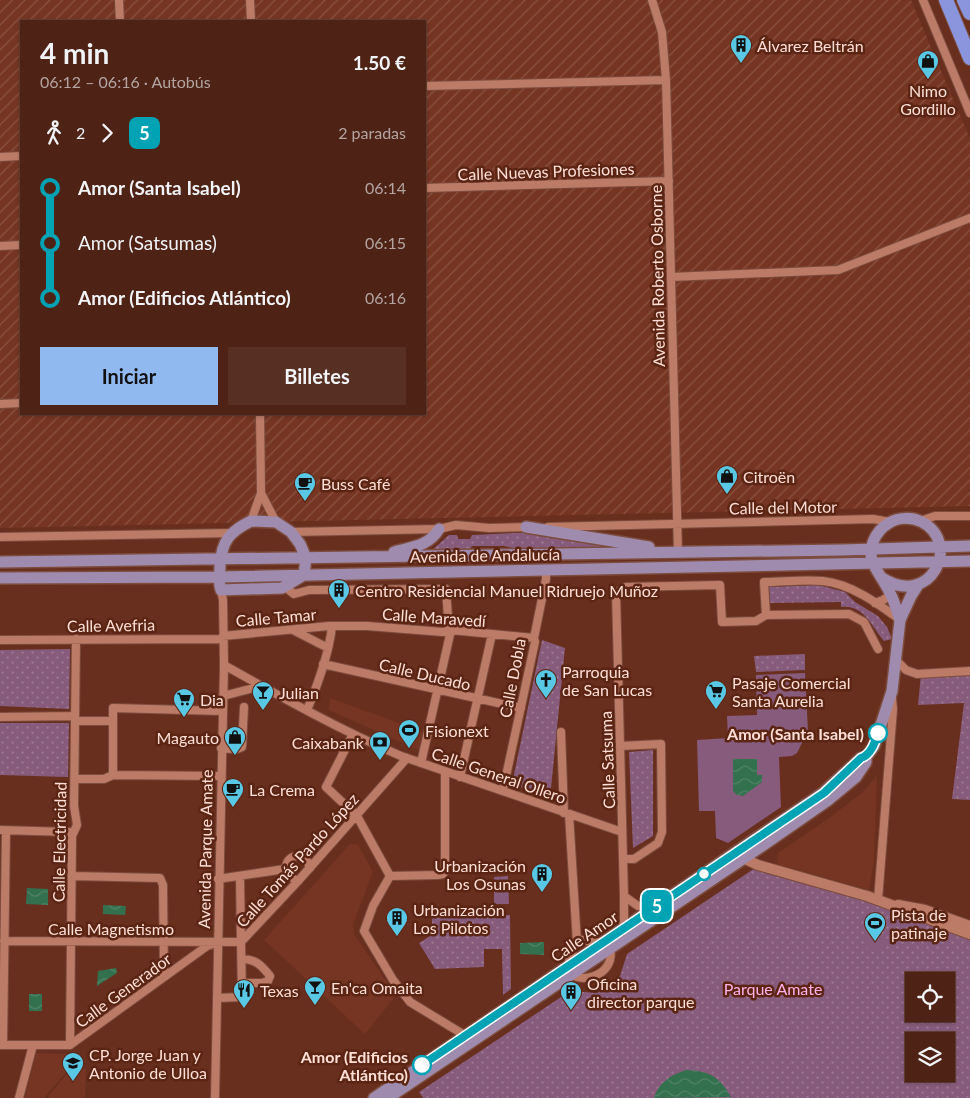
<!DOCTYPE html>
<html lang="es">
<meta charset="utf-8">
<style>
:root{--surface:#4e2316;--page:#582f23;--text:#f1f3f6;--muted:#b3a4a1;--line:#654035;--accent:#90b9f0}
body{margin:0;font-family:Lato,sans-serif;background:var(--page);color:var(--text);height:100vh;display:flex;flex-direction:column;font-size:19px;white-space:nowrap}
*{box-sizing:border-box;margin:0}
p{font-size:16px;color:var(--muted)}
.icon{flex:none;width:28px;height:28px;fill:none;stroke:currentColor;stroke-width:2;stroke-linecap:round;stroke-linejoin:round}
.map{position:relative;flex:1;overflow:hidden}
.sheet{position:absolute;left:20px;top:20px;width:406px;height:395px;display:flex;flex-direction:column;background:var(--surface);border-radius:0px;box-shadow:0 1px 4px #0004,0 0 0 1px var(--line)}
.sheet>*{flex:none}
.badge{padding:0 10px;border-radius:8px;font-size:18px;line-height:32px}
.buttons{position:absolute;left:905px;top:972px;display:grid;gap:10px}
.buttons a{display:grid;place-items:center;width:50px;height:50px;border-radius:0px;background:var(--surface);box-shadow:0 1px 4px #0004,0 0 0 1px var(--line);font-size:25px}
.map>.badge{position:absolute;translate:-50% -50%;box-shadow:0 0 0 2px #fff}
.legs{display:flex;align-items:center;gap:8px;height:55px;padding:0 20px;font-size:16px}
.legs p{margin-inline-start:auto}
.headline{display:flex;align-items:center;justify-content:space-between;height:85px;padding:0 20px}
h1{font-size:28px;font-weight:700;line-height:38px}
.cta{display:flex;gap:10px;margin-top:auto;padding:10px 20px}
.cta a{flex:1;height:58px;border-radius:0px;background:var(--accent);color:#111;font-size:20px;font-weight:700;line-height:58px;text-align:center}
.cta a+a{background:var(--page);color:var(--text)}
ul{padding:0 20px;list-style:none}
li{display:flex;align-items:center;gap:18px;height:55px;font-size:19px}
li i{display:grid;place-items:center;width:8px;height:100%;margin:0 6px;background:currentColor}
li i::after{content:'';width:12px;height:12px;margin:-6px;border:4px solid;border-radius:50%;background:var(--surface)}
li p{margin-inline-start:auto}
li:first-child i{background:linear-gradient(#0000 50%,currentColor 0)}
li:last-child i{background:linear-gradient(currentColor 50%,#0000 0)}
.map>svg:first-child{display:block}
</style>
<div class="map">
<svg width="970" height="1098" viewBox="0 0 970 1098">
<defs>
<pattern id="industrial-furrows" width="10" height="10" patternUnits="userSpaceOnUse" patternTransform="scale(1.25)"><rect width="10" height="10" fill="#763523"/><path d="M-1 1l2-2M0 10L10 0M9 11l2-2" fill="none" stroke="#8a5242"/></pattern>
<pattern id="grass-dots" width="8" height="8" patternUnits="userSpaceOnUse" patternTransform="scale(1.25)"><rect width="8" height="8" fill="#875b7b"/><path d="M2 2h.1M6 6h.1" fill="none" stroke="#9f7a93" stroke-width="1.8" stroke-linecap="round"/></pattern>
<pattern id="water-waves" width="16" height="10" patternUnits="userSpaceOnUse" patternTransform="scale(1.25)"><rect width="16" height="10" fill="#32704e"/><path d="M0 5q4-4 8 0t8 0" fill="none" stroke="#518467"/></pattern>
</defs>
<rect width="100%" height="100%" fill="#682f1e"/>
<!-- built -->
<path fill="#763523" d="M330,698L426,733L421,751L329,710Z
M877,775L874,861L869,890L777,864L778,853L832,816L864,791Z
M350,844L358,845L373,872L353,924L354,934L396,995L365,1034L264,940Z
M36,1053L74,1054L72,1066L46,1095L45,1098H25Z
M72,1068L86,1069L85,1098H49V1095Z"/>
<!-- industrial -->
<path fill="url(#industrial-furrows)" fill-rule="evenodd" d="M0,0H911L970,139V506L0,528ZM21,21H425V414H21Z"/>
<!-- grass -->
<path fill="url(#grass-dots)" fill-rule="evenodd" d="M536,532L635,549L522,550L504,546H472L468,552H430L449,535H457L458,539H470L472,535Z
M818,585L845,592L855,602L878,616L887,627L892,639L884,641C872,627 864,604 841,607V602L770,603L769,587Z
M542,640L565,648L550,798L512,784Z
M70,649L69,709L0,706V650Z
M805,654V670L756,672L754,656Z
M970,671V800L952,799L964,703L918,705L921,674Z
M0,723H69L68,777L0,775Z
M653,750V836L633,848L629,752Z
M755,868L866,901L970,939V1098H423L419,1092L570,991L597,993L620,976L627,954ZM914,981H946V1014H914ZM914,1041H946V1074H914Z
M510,915L511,989L503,995L502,949H484V967L435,969L419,943L432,935V916Z"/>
<!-- garden -->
<path fill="#875b7b" d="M805,673L808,731L797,753L792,756L779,757L781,807L728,843L716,838L715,811H699L697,740L728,738L727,716L757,715L756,675Z
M508,876L509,904H494V877Z
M865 942a10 10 0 1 1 20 0a10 10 0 1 1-20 0Z"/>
<!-- water -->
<path fill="url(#water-waves)" d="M733,759H757V775H762V782L743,796L737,795L733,791Z
M27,888L48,889V905L26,904Z
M103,905L126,906L125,915L103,914Z
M544,942V955L520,954V943Z
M116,968L117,973L97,986L98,971Z
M29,994H42V1011H29Z
M686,1070C709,1071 719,1076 731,1097L654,1098C659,1082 671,1075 686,1070Z"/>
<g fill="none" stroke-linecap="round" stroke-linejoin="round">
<!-- street casing -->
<g stroke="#7c4c3e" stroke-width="10">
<path id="street" d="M119,0L120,21
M250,0L251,21
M652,0L662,32L666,80L678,552
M923,0L970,113
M425,86L666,80
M0,157L21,156
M425,188L669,181
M0,246L21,245
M671,277L838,270L970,218
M0,404L21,403
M261,493L276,522
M251,521L261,493L260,414
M920,521L935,516H970
M548,527L873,519L890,522
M291,532L439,529L456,525L489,528L529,527
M0,537L233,533
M285,587L294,594L309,590L446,589L449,631
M875,603L883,600L891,595
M766,615L764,582C783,582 804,579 823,581C851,584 877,603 899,619
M293,630L328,648
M223,636L329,626H367L443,632L451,630L534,638
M0,640L223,639
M897,661L906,670L917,674L970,671
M323,664L521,708
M224,665C281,697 340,730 401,756L622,832
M223,696L261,686
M307,710C318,684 329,654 332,626
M0,717L75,716
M75,721H113
M561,732L564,813
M353,734L326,787L357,816L390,876
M620,746L661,744L662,832L658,843L634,859H623
M221,748L237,749L242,747L244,707
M421,763L451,630
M220,776L113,775V708L222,711
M460,777L492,634
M75,779H104L113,775
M503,790L535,642L534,638L546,579V570
M569,814L577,943
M0,830L69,832L72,836
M72,876L160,878L163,885L164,976
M390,876L373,906L364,931L393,980L410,1002L466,1036
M390,876L438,875L443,874L445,871V772
M218,879L285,869
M299,880H295C283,873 283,857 298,856L307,861L310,868
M624,896L638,906L651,910
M882,901L878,900L893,709L892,698
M898,904L925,909L970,925
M622,929L624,921V896L616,593L626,587L720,585L722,622L756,621L766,615L849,614L864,622L878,649
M582,940L602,943L610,948C617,979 570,987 568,967C568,960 573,951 576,944Z
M4,941L241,942L240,876
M242,983H262L268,981L270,976C262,966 256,959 242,959
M217,998L242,997L241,942L299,880L407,758
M0,1045H70
M3,1045L6,831
M70,1045L72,836L77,825L74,806L76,639
M70,1045L207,946L213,944
M19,1098L33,1045
M215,1098L224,665L223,600L221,590"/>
</g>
<!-- secondary casing -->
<g stroke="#7c4c3e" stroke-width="12">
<path id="secondary" d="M740,854L743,858L758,865L867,896L970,934"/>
</g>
<!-- primary casing -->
<g stroke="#7c4c3e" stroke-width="14">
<path id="primary" d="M251,521L276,522L291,532L300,544L306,558L304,575L282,588L221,590C218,582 220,574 220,565C222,541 229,532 251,521Z
M526,527L649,547
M394,552C412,547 429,546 439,529
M0,562L842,550L970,546
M0,578L219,577L970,561
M882,578C931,609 962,543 922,522C912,517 898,517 889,523C875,531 866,550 874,565C879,575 886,584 891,595C895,603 897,612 900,620
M374,1098L823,793L861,758L866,757
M388,1098L768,842L827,801L856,777L866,762V757L874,746L879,731L892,691L900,620L911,596L918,585"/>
</g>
<!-- highway casing -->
<g stroke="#7c4c3e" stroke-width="16">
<path id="highway" d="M946,0L970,58
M964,0L970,13"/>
</g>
<!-- street -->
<use href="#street" stroke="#bc7b67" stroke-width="8"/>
<!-- secondary -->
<use href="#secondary" stroke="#bc7b67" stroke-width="10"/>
<!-- primary -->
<use href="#primary" stroke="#9f8bae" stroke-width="11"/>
<!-- highway -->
<use href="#highway" stroke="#8b95dd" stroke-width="14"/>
</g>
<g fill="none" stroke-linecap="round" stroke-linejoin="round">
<!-- line-1 casing -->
<g stroke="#fff" stroke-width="11">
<path id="line-1" d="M422,1065L824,793L861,758C871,755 875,742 878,733"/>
</g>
<!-- line-1 -->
<use href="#line-1" stroke="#00a3b4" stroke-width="8"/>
</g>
<!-- icons -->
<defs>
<g id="building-pin" transform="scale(1.125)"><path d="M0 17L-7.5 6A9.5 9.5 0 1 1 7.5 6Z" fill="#59c8e4" stroke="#5c2413"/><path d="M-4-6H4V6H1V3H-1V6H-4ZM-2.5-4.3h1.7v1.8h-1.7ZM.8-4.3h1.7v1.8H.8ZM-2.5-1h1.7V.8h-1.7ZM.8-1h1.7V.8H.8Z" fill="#111"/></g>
<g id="shop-pin" transform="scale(1.125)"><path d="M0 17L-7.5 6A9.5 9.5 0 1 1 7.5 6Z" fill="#59c8e4" stroke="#5c2413"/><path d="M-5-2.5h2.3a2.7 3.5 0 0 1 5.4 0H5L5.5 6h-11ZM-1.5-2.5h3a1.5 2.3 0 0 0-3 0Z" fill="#111"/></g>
<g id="cafe-pin" transform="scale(1.125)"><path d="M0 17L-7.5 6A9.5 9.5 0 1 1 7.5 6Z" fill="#59c8e4" stroke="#5c2413"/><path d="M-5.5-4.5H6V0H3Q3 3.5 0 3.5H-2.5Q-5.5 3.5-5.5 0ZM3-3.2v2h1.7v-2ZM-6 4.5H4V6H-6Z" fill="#111"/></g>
<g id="church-pin" transform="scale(1.125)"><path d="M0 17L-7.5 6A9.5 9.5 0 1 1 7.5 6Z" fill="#59c8e4" stroke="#5c2413"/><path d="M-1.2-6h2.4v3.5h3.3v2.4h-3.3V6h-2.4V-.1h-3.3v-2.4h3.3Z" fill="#111"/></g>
<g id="supermarket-pin" transform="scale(1.125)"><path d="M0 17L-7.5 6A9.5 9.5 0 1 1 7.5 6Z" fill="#59c8e4" stroke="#5c2413"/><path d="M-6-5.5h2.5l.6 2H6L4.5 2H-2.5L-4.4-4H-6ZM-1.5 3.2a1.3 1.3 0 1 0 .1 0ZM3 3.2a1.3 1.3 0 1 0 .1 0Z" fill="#111"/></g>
<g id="bar-pin" transform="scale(1.125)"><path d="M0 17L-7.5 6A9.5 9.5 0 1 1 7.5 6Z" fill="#59c8e4" stroke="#5c2413"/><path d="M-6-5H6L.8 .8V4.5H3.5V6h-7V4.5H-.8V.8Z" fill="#111"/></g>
<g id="stadium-pin" transform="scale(1.125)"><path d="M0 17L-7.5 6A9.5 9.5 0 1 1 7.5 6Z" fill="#59c8e4" stroke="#5c2413"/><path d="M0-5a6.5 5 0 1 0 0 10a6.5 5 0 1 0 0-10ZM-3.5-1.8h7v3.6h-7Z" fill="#111"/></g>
<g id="bank-pin" transform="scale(1.125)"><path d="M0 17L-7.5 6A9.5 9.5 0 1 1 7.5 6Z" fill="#59c8e4" stroke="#5c2413"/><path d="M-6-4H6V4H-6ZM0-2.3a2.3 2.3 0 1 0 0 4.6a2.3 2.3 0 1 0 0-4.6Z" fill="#111"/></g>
<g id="restaurant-pin" transform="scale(1.125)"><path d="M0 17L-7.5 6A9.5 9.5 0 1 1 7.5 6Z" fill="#59c8e4" stroke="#5c2413"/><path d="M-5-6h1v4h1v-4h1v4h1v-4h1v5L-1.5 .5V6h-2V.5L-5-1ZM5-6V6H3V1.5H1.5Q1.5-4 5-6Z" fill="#111"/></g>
<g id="school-pin" transform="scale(1.125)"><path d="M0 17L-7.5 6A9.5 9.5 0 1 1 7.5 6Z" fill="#59c8e4" stroke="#5c2413"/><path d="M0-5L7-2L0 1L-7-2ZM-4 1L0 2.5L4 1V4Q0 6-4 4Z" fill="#111"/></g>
</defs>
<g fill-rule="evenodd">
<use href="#building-pin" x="741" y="45"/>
<use href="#shop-pin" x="928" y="61"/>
<use href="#shop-pin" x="727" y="476"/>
<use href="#cafe-pin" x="305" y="483"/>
<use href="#building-pin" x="339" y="590"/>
<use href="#church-pin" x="546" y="680"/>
<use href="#supermarket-pin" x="716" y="691"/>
<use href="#bar-pin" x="263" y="692"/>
<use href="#supermarket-pin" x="184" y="699"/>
<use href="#stadium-pin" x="409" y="730"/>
<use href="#shop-pin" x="235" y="737"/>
<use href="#bank-pin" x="380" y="742"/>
<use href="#cafe-pin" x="233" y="789"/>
<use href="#building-pin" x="542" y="874"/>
<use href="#building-pin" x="397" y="918"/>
<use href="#stadium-pin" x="875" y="923"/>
<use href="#bar-pin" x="315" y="987"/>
<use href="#restaurant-pin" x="244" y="990"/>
<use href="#building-pin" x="571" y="992"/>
<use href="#school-pin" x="73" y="1063"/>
</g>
<!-- markers -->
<g fill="#fff" stroke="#00a3b4" stroke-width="2.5">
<circle cx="878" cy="733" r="9"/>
<circle cx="704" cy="874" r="6"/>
<circle cx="422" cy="1065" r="9"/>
</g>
<g text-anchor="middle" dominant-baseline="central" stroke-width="5" stroke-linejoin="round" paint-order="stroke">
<!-- poi labels -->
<g font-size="16" fill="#fddfd7" stroke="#5c2413" text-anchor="start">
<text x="757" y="45">Álvarez Beltrán</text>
<text x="928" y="90" text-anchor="middle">Nimo<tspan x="928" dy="18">Gordillo</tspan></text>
<text x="743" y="476">Citroën</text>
<text x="321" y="483">Buss Café</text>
<text x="355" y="590">Centro Residencial Manuel Ridruejo Muñoz</text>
<text x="562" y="671">Parroquia<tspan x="562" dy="18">de San Lucas</tspan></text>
<text x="732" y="682">Pasaje Comercial<tspan x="732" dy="18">Santa Aurelia</tspan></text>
<text x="279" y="692">Julian</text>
<text x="200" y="699">Dia</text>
<text x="425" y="730">Fisionext</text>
<text x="219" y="737" text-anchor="end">Magauto</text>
<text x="364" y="742" text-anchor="end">Caixabank</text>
<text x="249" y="789">La Crema</text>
<text x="526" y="865" text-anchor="end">Urbanización<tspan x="526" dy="18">Los Osunas</tspan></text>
<text x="413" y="909">Urbanización<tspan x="413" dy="18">Los Pilotos</tspan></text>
<text x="891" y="914">Pista de<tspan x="891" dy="18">patinaje</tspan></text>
<text x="587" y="983">Oficina<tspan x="587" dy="18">director parque</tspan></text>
<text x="331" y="987">En'ca Omaita</text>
<text x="260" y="990">Texas</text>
<text x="89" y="1054">CP. Jorge Juan y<tspan x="89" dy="18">Antonio de Ulloa</tspan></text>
</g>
<!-- street labels -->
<g font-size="16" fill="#fddfd7" stroke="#5c2413">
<text transform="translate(546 171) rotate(-2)">Calle Nuevas Profesiones</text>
<text transform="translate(657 276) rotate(-91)">Avenida Roberto Osborne</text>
<text transform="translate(783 507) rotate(-1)">Calle del Motor</text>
<text transform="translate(485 555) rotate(-1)">Avenida de Andalucía</text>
<text transform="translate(276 617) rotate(-5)">Calle Tamar</text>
<text transform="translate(434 617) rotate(4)">Calle Maravedí</text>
<text transform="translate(111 625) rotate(-1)">Calle Avefria</text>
<text transform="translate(425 674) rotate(13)">Calle Ducado</text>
<text transform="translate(512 678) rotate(-79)">Calle Dobla</text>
<text transform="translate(607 760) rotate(-92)">Calle Satsuma</text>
<text transform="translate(499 775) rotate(19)">Calle General Ollero</text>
<text transform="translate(59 842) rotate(-89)">Calle Electricidad</text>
<text transform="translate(205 849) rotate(-89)">Avenida Parque Amate</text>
<text transform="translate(297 860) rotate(-48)">Calle Tomás Pardo López</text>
<text x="111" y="928">Calle Magnetismo</text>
<text transform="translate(584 936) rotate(-34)">Calle Amor</text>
<text transform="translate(123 990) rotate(-36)">Calle Generador</text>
</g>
<!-- stop labels -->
<g font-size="16" font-weight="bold" fill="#fddfd7" stroke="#5c2413" text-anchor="end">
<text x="864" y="733">Amor (Santa Isabel)</text>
<text x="408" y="1056">Amor (Edificios<tspan x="408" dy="18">Atlántico)</tspan></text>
</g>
<!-- park labels -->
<g font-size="16" fill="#feb0e9" stroke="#5c2413">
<text x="773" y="988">Parque Amate</text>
</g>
</g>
</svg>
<div class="buttons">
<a><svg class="icon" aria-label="locate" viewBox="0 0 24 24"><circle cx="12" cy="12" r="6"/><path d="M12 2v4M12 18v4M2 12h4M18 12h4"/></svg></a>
<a><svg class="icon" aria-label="layers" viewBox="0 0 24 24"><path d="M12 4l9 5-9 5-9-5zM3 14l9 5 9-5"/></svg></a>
</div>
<b class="badge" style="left:657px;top:906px;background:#00a3b4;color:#fff">5</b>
<section class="sheet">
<div class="headline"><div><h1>4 min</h1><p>06:12 – 06:16 · Autobús</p></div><b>1.50 €</b></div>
<div class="legs"><svg class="icon" aria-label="walk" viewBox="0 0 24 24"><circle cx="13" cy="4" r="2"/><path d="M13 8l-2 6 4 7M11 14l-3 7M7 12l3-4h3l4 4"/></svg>2<svg class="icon" aria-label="forward" viewBox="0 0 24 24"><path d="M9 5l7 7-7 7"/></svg><b class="badge" style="background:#00a3b4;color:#fff">5</b><p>2 paradas</p></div>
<ul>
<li><i style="color:#00a3b4"></i><b>Amor (Santa Isabel)</b><p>06:14</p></li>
<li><i style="color:#00a3b4"></i><span>Amor (Satsumas)</span><p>06:15</p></li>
<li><i style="color:#00a3b4"></i><b>Amor (Edificios Atlántico)</b><p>06:16</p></li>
</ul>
<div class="cta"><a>Iniciar</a><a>Billetes</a></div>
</section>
</div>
